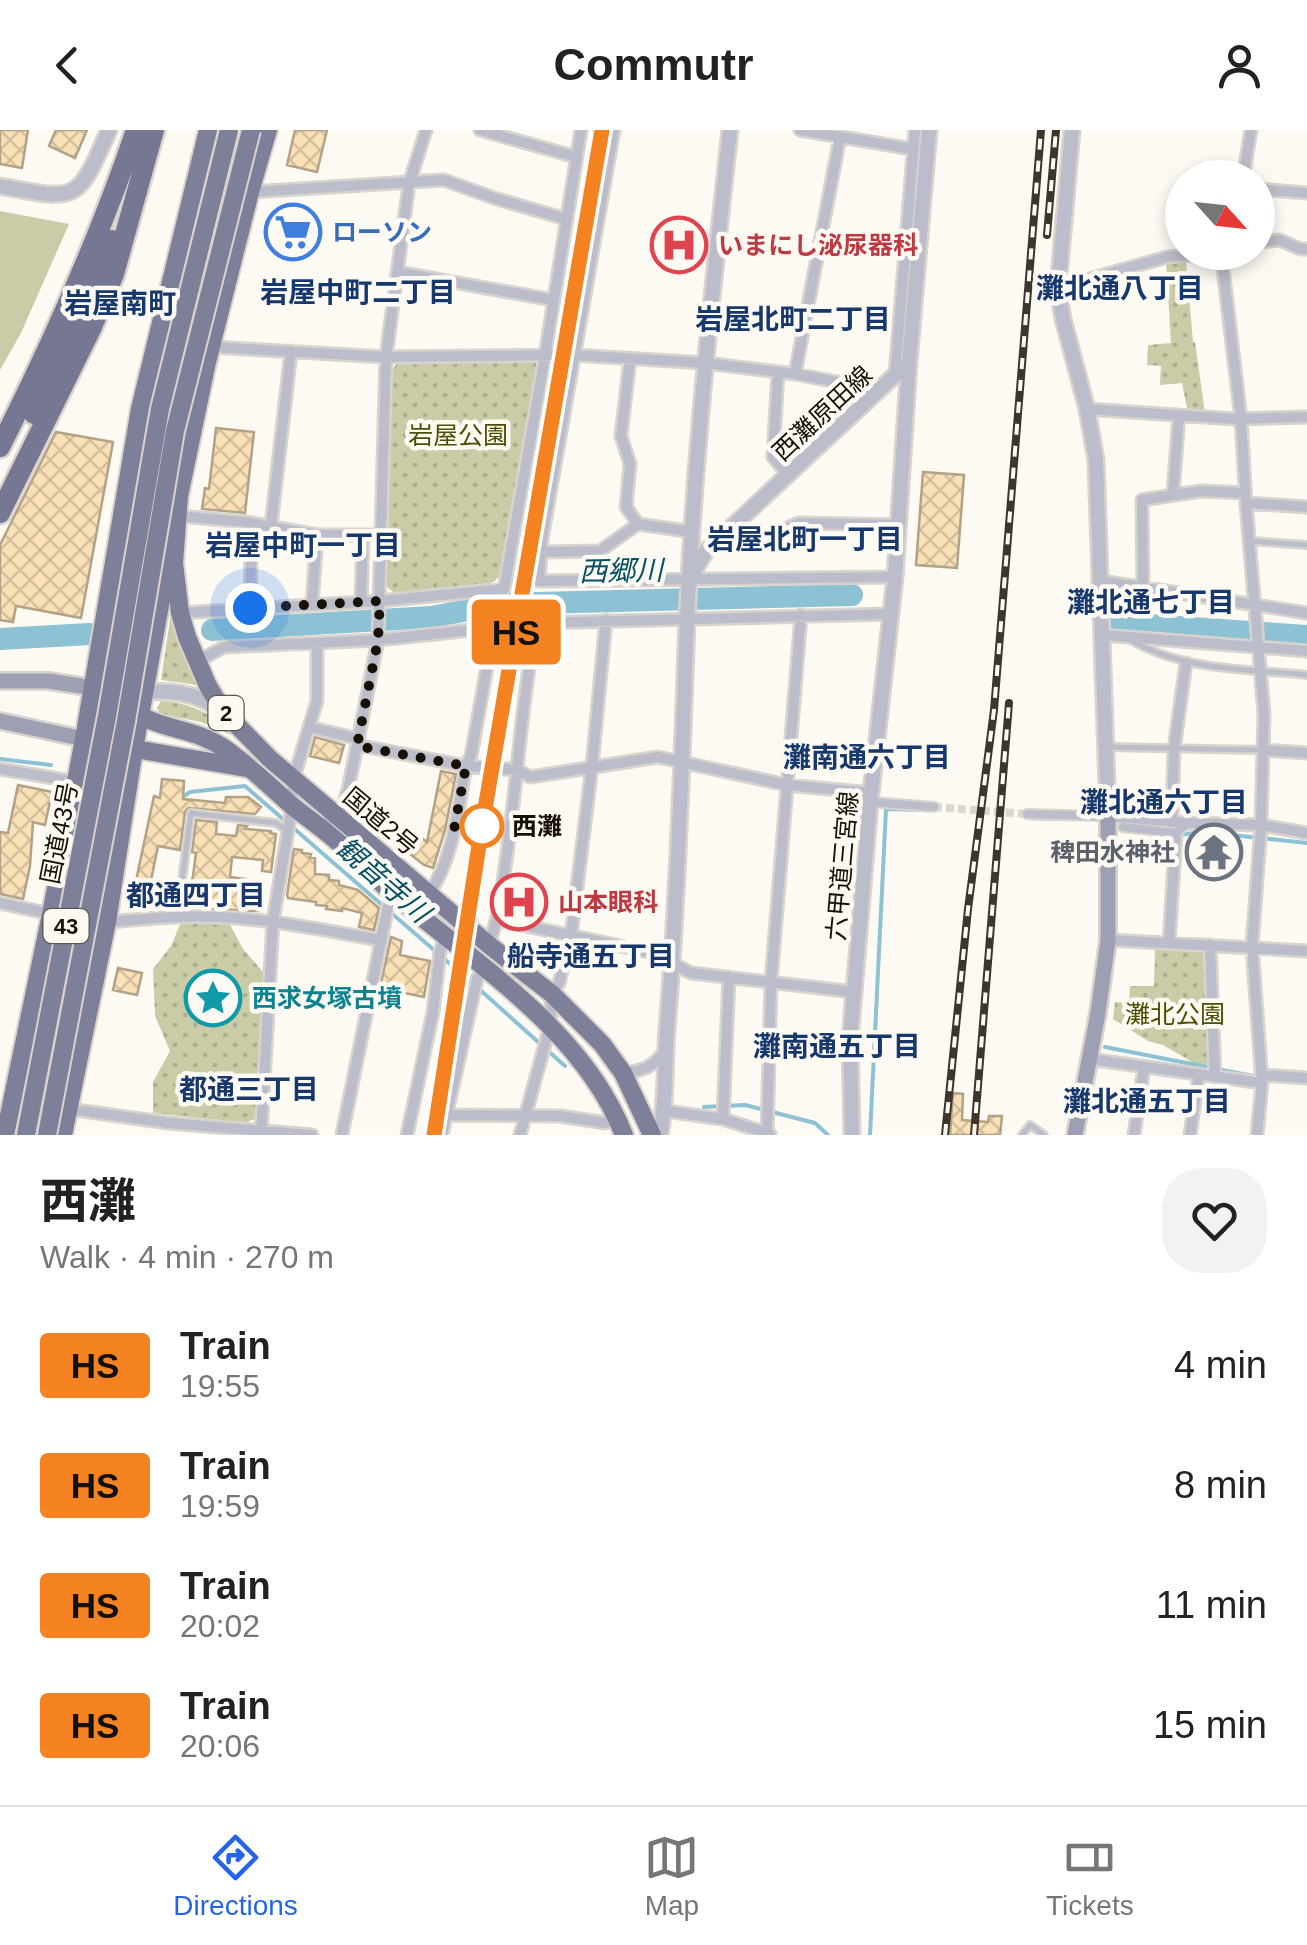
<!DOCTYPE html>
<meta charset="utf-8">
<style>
:root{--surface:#fff;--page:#f2f2f2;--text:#222;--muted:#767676;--line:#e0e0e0;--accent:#2563eb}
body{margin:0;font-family:Helvetica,"Noto Sans JP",sans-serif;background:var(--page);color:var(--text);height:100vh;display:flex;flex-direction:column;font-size:38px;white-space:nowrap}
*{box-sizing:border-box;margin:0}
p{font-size:32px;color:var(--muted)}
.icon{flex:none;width:55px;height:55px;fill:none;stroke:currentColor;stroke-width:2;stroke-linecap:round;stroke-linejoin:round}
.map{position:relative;height:1005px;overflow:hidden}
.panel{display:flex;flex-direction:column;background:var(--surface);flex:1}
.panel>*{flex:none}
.badge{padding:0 20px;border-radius:8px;font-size:35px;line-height:65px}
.needle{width:65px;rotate:117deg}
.controls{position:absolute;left:1165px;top:30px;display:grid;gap:20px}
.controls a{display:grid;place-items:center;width:110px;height:110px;border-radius:50%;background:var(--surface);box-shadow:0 5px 15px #0003;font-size:50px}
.you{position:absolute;width:50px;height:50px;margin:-25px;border:8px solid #fff;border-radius:50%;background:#1a73e8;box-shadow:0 0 0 15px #1a73e833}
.map>.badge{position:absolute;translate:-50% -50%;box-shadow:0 0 0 5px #fff}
.round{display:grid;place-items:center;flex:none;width:105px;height:105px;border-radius:40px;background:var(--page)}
.summary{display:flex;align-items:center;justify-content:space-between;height:170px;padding:0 40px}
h1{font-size:48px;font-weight:700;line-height:75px}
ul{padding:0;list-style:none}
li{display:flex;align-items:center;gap:30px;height:120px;padding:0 40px}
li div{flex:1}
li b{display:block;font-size:38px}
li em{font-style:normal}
li .badge{min-width:110px;font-weight:700;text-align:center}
header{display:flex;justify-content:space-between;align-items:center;height:130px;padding:0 40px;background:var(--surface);font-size:45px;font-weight:700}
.tab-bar{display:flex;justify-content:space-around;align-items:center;height:140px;border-top:2px solid var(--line);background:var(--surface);font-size:28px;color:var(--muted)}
.tab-bar a{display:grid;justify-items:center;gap:5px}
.tab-bar .current{color:var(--accent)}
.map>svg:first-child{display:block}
</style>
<header><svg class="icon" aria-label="back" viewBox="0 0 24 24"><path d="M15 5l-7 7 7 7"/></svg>Commutr<svg class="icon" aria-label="person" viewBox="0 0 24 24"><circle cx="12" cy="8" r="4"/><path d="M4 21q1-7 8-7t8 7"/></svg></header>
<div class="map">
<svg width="1307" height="1005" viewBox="0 0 1307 1005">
<defs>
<pattern id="grass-dots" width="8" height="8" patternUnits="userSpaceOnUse" patternTransform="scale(2.5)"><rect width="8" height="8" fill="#cacca8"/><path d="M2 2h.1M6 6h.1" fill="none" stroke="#adae8f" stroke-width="1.8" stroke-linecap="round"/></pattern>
<pattern id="building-cross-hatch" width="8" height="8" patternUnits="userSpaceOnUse" patternTransform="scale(2.5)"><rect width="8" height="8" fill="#f9e0b7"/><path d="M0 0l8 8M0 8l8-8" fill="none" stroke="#d5bf9c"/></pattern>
</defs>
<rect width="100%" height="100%" fill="#fdf9f3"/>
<!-- grass -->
<path fill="url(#grass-dots)" d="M1186,130L1193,212H1195L1205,283H1188L1182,253L1160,255L1161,236L1147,235L1148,215L1171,213L1166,132Z
M540,231L504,441L494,452L458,459L394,463L386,456L391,240L399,232Z
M171,483L200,553L198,555L161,550Z
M161,571C187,572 216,584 231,605L201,592L160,584L157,578Z
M181,792L229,793L243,819L265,844L257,988L245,993L153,983V952L170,921L155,886L153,839L171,816Z
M1207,817L1211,936L1204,939L1163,915L1148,911L1113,889L1115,872L1129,873L1130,856H1154L1155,819Z"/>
<!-- pitch -->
<path fill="#cacca8" d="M0,81L69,94L21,203L0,240Z"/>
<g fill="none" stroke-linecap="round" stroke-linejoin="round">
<!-- stream -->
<path stroke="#8dc1d4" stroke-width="4" d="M0,629L51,635
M181,668L190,662L245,656L472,853
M1027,688L1064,689
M1178,705L1203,702L1307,713
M479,859L565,936
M1105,917L1258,947
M704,977L745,975L815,993L828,1005
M870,1005L886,679L924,680"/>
<!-- river -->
<path stroke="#8dc1d4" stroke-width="22" d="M1121,493L1307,506
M212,500L431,487L501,474L852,465
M0,509L90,504"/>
</g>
<!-- building -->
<path fill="url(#building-cross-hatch)" stroke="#b3a286" stroke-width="2.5" d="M0,0H28L22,38L0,34Z
M56,0H87L75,28L49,16Z
M295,0H327L317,42L287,35Z
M290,86L306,90L297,125L281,120Z
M216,298L254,302L245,383L202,379L205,358L209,359Z
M56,302L113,312L81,488L16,476L13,492L0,490V415Z
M923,342L964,345L957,438L916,435Z
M315,607L344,615L339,633L310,626Z
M441,641L456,644L445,700L433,738L424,735L397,714L410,699L427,712Z
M162,649L184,651L183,669L225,673L226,667H248L261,677L255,684L188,678L185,682L180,720L158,716L149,760L154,761L152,776L147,775L146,780L130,779L154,666L160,668Z
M18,655L52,662L45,695L33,692L30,736L23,769L0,764V702L8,703Z
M196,690L217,692L216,704L236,706L238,695L247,696L245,699L271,701L270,703L276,704L271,742L262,741L263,730L232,727L230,747L247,749L246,760L261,761L259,781L186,778L193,746L196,723L192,722Z
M294,719L302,720V723L311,724L310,727L315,728V744L329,745V750L339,751V755L358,760L379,778L374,800L359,797L362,783L342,778V781L326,779L327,776L316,775V772L288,768L287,765Z
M391,807L402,811L400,825L430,831L424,867L380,858Z
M118,838L142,843L137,865L113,860Z
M953,963L963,964L962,990L988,992L989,986H1002L1000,1005H950Z"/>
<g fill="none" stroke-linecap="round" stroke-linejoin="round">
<!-- pedestrian-tunnel -->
<path stroke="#dad6d0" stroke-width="8" stroke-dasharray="8 4" stroke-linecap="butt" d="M934,677L1027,684"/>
<!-- service casing -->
<g stroke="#d8d4cd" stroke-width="10">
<path id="service" d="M1250,411L1307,415
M1131,510C1183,541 1248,539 1307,545
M1106,617L1260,620
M177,787L191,683L276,693L286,700
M1022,1005L1030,995L1044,1005"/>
</g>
<!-- pedestrian casing -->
<g stroke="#d8d4cd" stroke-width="12">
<path id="pedestrian" d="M870,672L934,677
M1027,684L1099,686
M1123,697L1176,703L1188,693"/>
</g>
<!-- minor casing -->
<g stroke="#d8d4cd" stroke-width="15">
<path id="minor" d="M480,0L576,27
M614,0L542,409L539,451L895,447
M800,0L912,19
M1243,48L1251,0
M1258,59L1307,63
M250,62L444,50L494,68L566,89
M1258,112L1280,110L1300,119H1307
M1221,122L1241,289L1246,373L1264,584L1261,695L1252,816L1262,952L1257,1005
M397,142L553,170
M1058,158L1167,127L1219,122
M211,217L386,227L573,225L705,233L795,244L879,260
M630,229L621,306L630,334L626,377L638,394
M778,242L773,327L788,345
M795,244L840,7
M895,245L915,0
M1087,279L1235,289L1307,287
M1173,364L1179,285
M1246,373L1307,377
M179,386L246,392L317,405H382
M246,392L251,424L250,478
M271,396L291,221
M730,399L751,407L771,405L799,393L899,395
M541,422L600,421L638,394L693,402
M1101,451L1307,483
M1143,457L1142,370L1201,361L1245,363
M361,472L363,406
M312,475L317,405
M180,483L380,471L504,459L545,226L581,0
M1103,505L1307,521
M198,531L224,517L378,510L537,493L891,484
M309,597L317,571V513
M357,615L466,636L518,640L530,647L658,627L787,655L872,663
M1263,620L1307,623
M0,639L76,652
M1108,686L1188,693L1261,695L1307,703
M1172,692L1174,619L1186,533
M321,698L343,676L348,660L378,510L386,227L409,54L426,0
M429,764C454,727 458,679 466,636L471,626L494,498
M0,773L51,784
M498,790L653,823L691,843L854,862
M107,792C144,789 181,785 217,787C272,789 327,801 381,810
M1108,810L1307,821
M1169,813L1176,703
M489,815C500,783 503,750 508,716C518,642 522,567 537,493
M1210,815L1215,947
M1089,929L1262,953
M623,943C643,941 653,937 665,921
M1262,945L1307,948
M68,979L169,993L312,1005
M665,981L723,989L770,1004
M445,985L560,986L606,993L617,988
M723,989L729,847
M261,1005L273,791L291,682L293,651L309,597L358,609
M342,1005L391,761
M407,1005L433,882L440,821L446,806
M442,1005L477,849L485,839
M520,1005L550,896L552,864L559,853L571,806L592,636L606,490
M767,1005L771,852L801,485
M1134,1005L1144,937
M1190,1005L1199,944"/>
</g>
<!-- tertiary casing -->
<g stroke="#d8d4cd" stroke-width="19">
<path id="tertiary" d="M1072,0L1058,158L1063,189L1087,279L1096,330L1108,686
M0,56C78,71 77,73 109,0
M692,444L707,420L909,232
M144,562C172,560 196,563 219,579
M660,1005C667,970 664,935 667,899C678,763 682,627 687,491C694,327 712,163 730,0
M852,1005L850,909L854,862L870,672L895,447L909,232L929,0"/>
</g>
<!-- secondary casing -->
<g stroke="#d8d4cd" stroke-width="20">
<path id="secondary" d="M0,551H49L100,559
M0,591L84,609
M1075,1005L1098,883L1108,810V686"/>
</g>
<!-- trunk casing -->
<g stroke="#d8d4cd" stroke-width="22">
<path id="trunk" d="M268,0L250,62L207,232L179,366L174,433L180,483L187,507L208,556L217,571L225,583L270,629L489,815L552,864L602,914L623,943L652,1005
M106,550C143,609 181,588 227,620C250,637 270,656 291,675C307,688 324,699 339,713C356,728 372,745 389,760C473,833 582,898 624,1005
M124,617L246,638
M5,1005L51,784L84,609L140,279L208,0
M63,1005L107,792L134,619L168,431"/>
</g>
<!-- motorway casing -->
<g stroke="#d8d4cd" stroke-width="25">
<path id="motorway" d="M34,284L84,176L112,110
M0,317C52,214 99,110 136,0
M0,383L92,197L114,144L154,0"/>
</g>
<!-- service -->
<use href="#service" stroke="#bcbdca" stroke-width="5"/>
<!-- pedestrian -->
<use href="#pedestrian" stroke="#bcbdca" stroke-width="8"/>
<!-- minor -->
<use href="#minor" stroke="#bcbdca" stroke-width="10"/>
<!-- tertiary -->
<use href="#tertiary" stroke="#bcbdca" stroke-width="14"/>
<!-- secondary -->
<use href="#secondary" stroke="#9d9fb3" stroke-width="15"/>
<!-- trunk -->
<use href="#trunk" stroke="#7e809a" stroke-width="18"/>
<!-- motorway -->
<use href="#motorway" stroke="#757793" stroke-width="20"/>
<!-- rail casing -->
<g stroke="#3c362d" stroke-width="8">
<path id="rail" d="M1047,105L1056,0
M434,1005L482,696L602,0
M945,1005L968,779L994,580L1041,0
M974,1005L1009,573"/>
</g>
<!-- rail -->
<use href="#rail" stroke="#fdf9f3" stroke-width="4" stroke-dasharray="11" stroke-linecap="butt"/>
<!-- trunk-bridge casing -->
<g stroke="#d8d4cd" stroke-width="22" stroke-linecap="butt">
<path id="trunk-bridge" d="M26,1005L107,586L160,279L229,0
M47,1005L126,591L175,301L251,0"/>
</g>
<!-- trunk-bridge -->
<use href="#trunk-bridge" stroke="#7e809a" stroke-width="18"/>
</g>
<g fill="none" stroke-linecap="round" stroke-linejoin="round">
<!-- line casing -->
<g stroke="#fff" stroke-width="22">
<path id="line" d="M434,1005L482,696L602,0"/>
</g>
<!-- line -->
<use href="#line" stroke="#f58220" stroke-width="15"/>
<!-- walk -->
<path stroke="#171107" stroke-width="10" stroke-dasharray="0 18" d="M250,478L380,471L378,510L357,616L466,636L454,700L482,696"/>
</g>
<!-- icons -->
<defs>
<g id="supermarket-ring" transform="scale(2.875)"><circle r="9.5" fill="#fdf9f3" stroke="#3f7fe0" stroke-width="1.5"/><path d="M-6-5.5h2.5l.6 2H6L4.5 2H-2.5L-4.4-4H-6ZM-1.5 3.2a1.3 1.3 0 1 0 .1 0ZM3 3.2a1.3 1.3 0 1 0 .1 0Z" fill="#3f7fe0"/></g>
<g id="hospital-ring" transform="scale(2.875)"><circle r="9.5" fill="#fdf9f3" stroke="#e0444e" stroke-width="1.5"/><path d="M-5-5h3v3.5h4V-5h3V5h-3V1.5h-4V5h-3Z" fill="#e0444e"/></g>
<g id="temple-ring" transform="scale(2.875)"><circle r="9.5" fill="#fdf9f3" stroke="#6b7280" stroke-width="1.5"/><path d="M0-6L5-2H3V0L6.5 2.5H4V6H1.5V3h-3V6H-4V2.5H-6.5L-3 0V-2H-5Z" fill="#6b7280"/></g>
<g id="sight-ring" transform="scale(2.875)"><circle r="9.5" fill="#fdf9f3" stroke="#0f9aa8" stroke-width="1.5"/><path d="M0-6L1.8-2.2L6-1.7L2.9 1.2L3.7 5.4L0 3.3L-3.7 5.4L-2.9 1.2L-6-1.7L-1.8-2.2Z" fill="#0f9aa8"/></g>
</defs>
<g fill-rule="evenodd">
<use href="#supermarket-ring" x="293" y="102"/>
<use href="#hospital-ring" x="679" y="115"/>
<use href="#temple-ring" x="1214" y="722"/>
<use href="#hospital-ring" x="519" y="772"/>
<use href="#sight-ring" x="213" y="868"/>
</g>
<!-- markers -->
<circle fill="#fff" stroke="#f58220" stroke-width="5" cx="482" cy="696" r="20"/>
<g text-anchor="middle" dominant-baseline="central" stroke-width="9" stroke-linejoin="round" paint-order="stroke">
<!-- shield labels -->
<g fill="#fdf9f3" stroke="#5c574e" stroke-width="2.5">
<rect x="208.5" y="566" width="35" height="34" rx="8"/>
<rect x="43.5" y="779" width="45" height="34" rx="8"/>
</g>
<g font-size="22" font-weight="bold" fill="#171107">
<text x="226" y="583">2</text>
<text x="66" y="796">43</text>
</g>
<!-- shop labels -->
<g font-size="25" font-weight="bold" fill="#366cbe" stroke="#fdf9f3" text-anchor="start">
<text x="332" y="102">ローソン</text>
</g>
<!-- health labels -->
<g font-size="25" font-weight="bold" fill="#be3a42" stroke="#fdf9f3" text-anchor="start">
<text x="718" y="115">いまにし泌尿器科</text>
<text x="558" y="772">山本眼科</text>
</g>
<!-- street labels -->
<g font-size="25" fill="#171107" stroke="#fdf9f3">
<text transform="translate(822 283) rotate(-43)">西灘原田線</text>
<text transform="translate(381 691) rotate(40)">国道2号</text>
<text transform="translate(59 703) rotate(-79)">国道43号</text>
<text transform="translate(842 736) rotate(-85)">六甲道三宮線</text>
</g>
<!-- park labels -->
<g font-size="25" fill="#4e4e00" stroke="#fdf9f3">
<text x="458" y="305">岩屋公園</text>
<text x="1175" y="884">灘北公園</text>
</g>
<!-- stop labels -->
<g font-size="25" font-weight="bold" fill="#171107" stroke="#fdf9f3" text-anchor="start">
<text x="512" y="696">西灘</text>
</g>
<!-- worship labels -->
<g font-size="25" font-weight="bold" fill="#5b616d" stroke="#fdf9f3" text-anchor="end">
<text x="1175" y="722">稗田水神社</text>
</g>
<!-- culture labels -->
<g font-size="25" font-weight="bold" fill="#0d838f" stroke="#fdf9f3" text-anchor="start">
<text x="252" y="868">西求女塚古墳</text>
</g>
<!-- neighbourhood labels -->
<g font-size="28" font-weight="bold" fill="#17386d" stroke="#fdf9f3">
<text x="1120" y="158">灘北通八丁目</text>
<text x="358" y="162">岩屋中町二丁目</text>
<text x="120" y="173">岩屋南町</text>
<text x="793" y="189">岩屋北町二丁目</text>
<text x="805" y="409">岩屋北町一丁目</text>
<text x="303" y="415">岩屋中町一丁目</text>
<text x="1151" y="472">灘北通七丁目</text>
<text x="867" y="627">灘南通六丁目</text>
<text x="1164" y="672">灘北通六丁目</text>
<text x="196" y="765">都通四丁目</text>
<text x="591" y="826">船寺通五丁目</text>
<text x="837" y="916">灘南通五丁目</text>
<text x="249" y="959">都通三丁目</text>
<text x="1147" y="971">灘北通五丁目</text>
</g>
<!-- water labels -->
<g font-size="28" font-style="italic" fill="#065065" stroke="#fdf9f3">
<text transform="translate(621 441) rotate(-1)">西郷川</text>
<text transform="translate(383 750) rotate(41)">観音寺川</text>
</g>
</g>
</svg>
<div class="controls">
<a><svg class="needle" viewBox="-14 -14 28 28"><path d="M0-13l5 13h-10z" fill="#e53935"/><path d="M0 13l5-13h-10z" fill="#767676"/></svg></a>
</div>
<div class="you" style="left:250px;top:478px"></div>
<b class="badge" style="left:516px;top:502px;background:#f58220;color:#111">HS</b>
</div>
<section class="panel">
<div class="summary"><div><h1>西灘</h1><p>Walk · 4 min · 270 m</p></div><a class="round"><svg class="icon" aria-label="heart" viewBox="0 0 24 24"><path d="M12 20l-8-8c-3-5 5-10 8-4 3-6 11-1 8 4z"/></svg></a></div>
<ul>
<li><span class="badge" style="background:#f58220;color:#111">HS</span><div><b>Train</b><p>19:55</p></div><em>4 min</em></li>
<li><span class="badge" style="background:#f58220;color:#111">HS</span><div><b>Train</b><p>19:59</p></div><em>8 min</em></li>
<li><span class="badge" style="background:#f58220;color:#111">HS</span><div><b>Train</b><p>20:02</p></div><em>11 min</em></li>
<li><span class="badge" style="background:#f58220;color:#111">HS</span><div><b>Train</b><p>20:06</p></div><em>15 min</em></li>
</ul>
</section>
<nav class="tab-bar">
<a class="current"><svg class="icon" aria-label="directions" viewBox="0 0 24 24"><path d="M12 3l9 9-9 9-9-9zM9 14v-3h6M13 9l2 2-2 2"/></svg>Directions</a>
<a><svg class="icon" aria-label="map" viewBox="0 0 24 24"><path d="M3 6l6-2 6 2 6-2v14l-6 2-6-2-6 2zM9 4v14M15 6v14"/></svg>Map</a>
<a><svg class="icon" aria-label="tickets" viewBox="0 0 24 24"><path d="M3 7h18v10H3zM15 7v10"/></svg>Tickets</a>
</nav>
